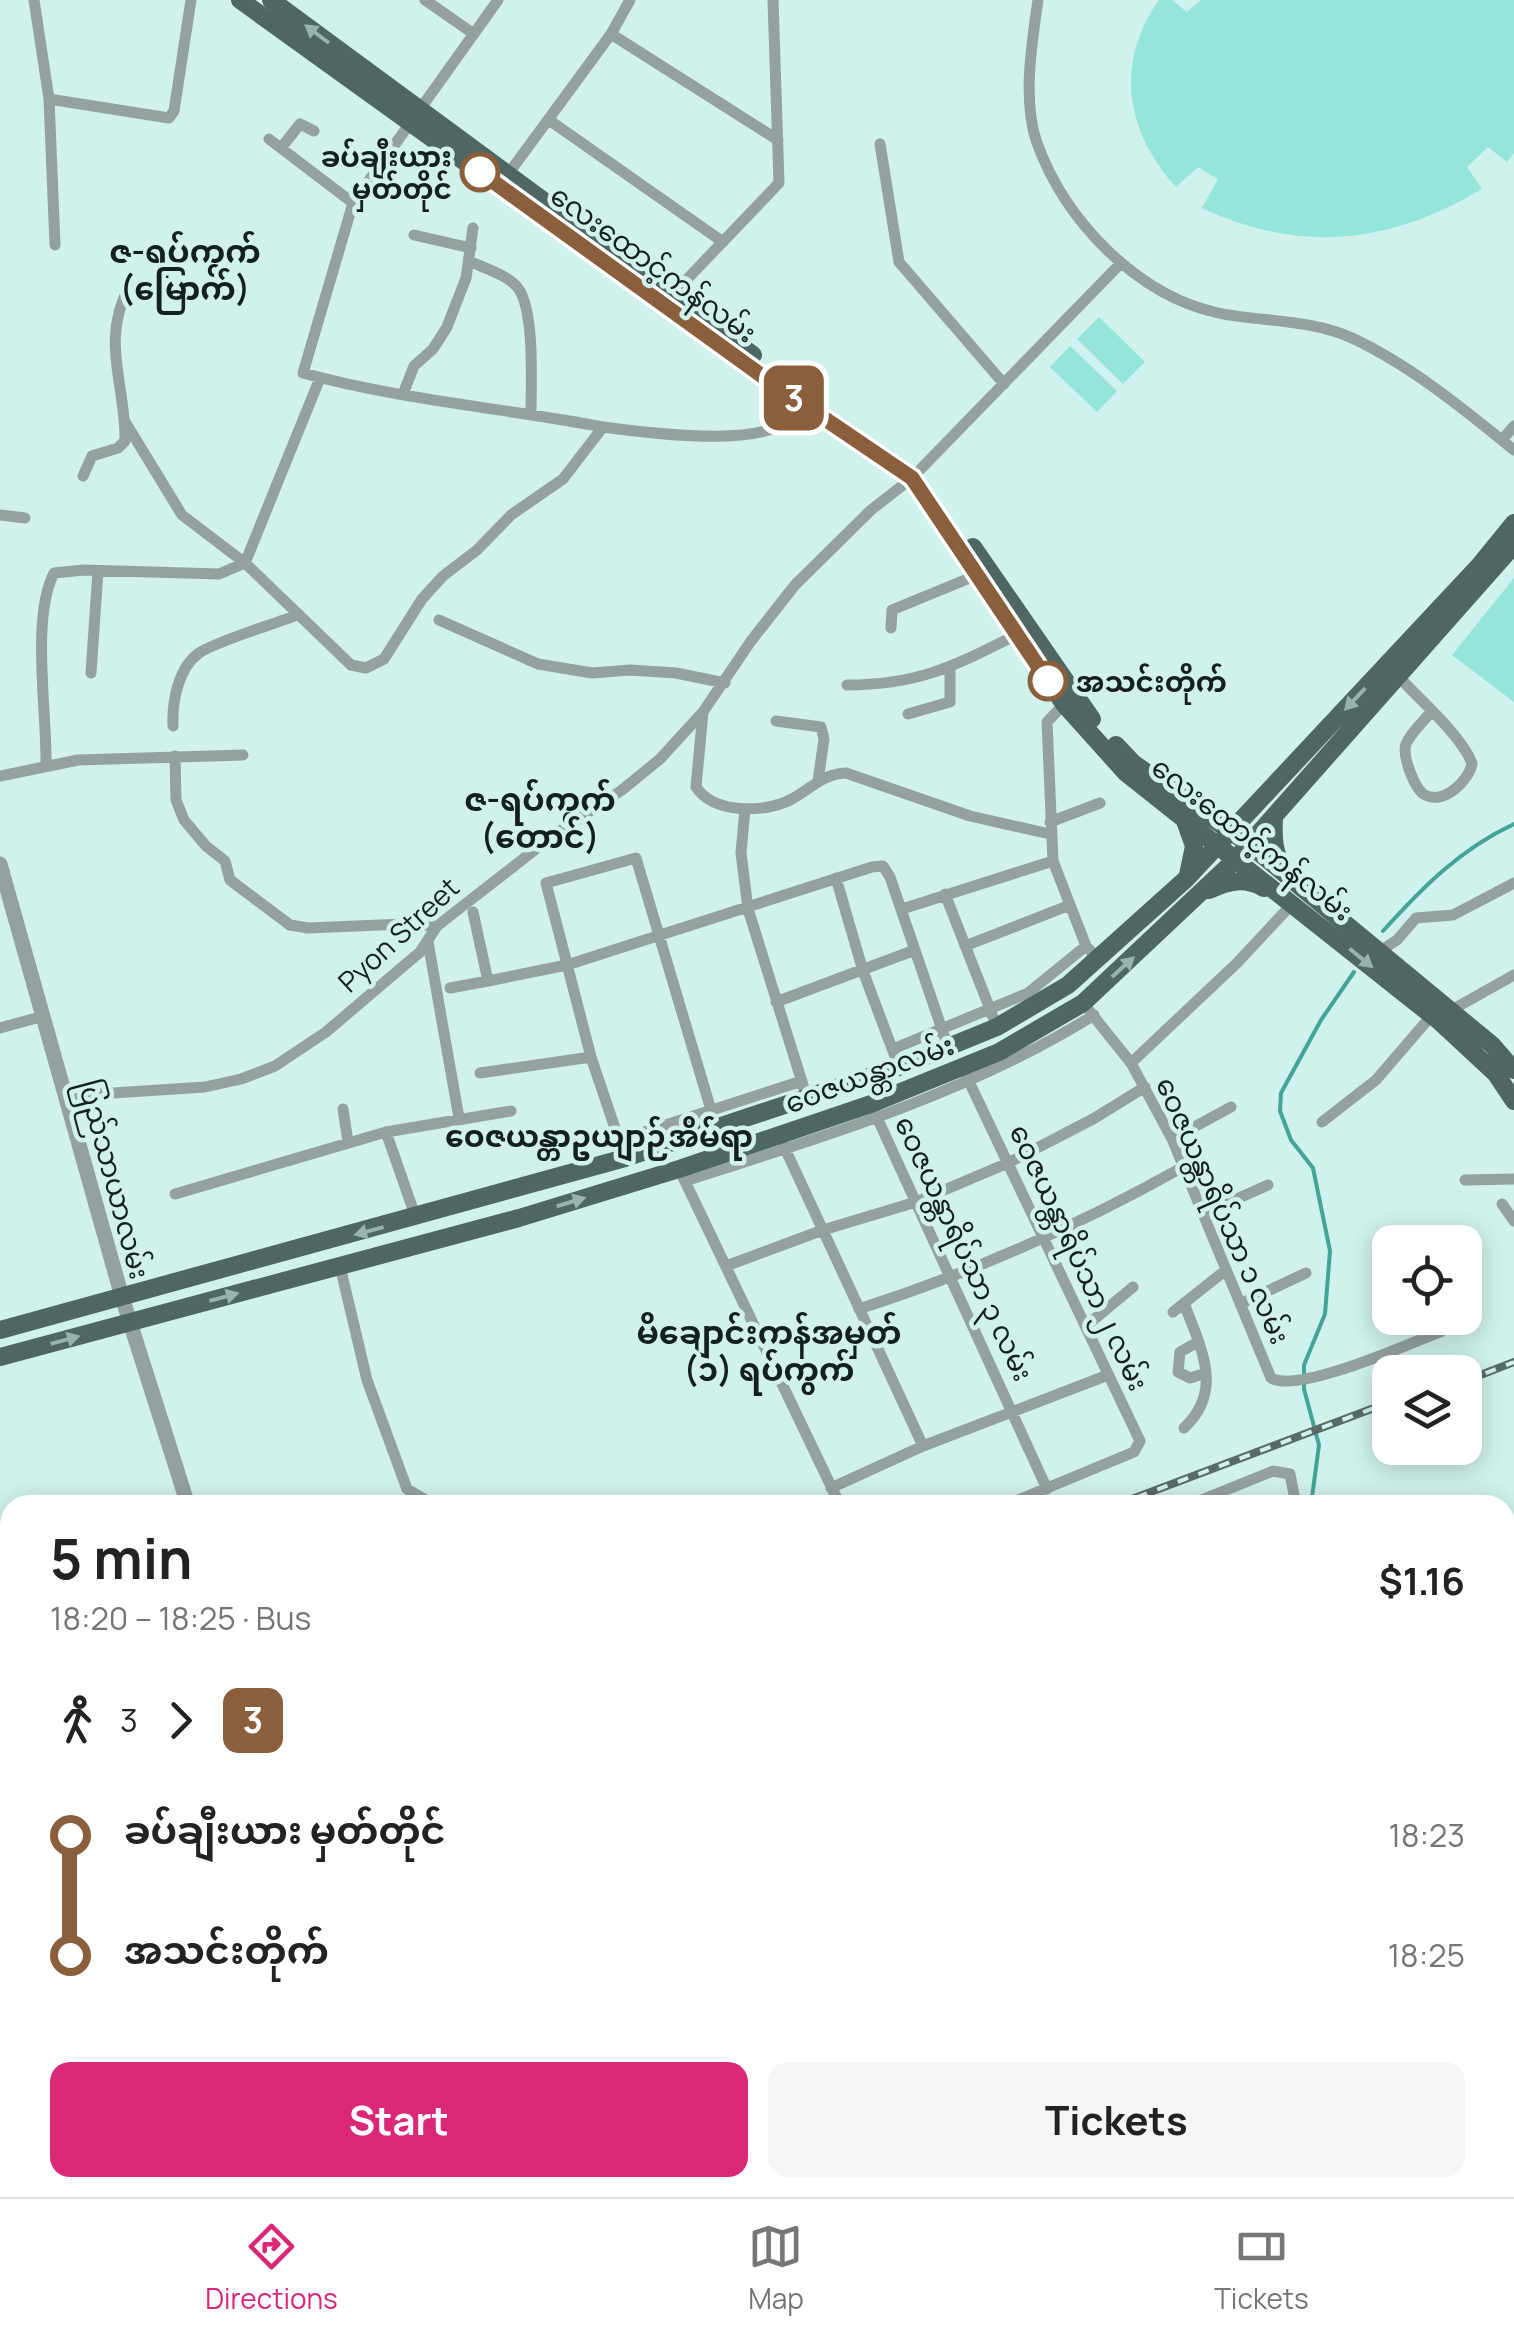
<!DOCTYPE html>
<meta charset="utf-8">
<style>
:root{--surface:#fff;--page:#f6f6f6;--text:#222;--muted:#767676;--line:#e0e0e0;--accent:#db2777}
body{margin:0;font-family:Manrope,"Noto Sans Myanmar",sans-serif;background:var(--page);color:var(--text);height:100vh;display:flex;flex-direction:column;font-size:38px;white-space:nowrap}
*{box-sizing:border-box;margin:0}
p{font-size:32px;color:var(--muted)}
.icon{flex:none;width:55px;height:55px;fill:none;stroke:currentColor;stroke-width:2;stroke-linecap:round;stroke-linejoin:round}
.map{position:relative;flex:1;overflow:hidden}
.side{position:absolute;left:0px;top:1495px;width:1515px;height:702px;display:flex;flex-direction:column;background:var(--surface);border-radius:30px 30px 0 0;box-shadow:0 5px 25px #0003}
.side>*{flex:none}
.badge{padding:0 20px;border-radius:15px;font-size:35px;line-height:65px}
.controls{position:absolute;left:1372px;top:1225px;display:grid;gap:20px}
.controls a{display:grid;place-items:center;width:110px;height:110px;border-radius:20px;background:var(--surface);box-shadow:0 5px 25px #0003;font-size:50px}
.map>.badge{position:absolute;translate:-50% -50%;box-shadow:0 0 0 5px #fff}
.legs{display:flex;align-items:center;gap:15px;height:110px;padding:0 50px;font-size:32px}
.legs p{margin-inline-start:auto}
.headline{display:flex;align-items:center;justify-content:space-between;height:170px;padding:0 50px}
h1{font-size:55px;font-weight:700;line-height:75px}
.cta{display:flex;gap:20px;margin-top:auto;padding:20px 50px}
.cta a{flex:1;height:115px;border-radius:20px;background:var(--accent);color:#fff;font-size:40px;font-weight:700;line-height:115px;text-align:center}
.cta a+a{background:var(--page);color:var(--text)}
ul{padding:0 50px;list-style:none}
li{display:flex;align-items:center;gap:35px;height:120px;font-size:38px}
li i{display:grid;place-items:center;width:15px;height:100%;margin:0 12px;background:currentColor}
li i::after{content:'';width:25px;height:25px;margin:-12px;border:8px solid;border-radius:50%;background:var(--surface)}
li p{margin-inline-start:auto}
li:first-child i{background:linear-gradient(#0000 50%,currentColor 0)}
li:last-child i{background:linear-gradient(currentColor 50%,#0000 0)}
.tabs{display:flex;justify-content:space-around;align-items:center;height:140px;border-top:2px solid var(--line);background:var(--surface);font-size:28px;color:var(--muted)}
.tabs a{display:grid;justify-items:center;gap:5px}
.tabs .selected{color:var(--accent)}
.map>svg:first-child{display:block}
</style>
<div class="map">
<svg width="1514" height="2197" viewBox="0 0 1514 2197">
<rect width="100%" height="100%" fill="#d0f1ec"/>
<!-- green -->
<path fill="#94e5da" d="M1159,0H1172L1187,12L1201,0H1514V153L1507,162L1488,147L1467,167L1482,189C1390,244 1301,254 1202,208L1218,179L1198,167L1176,187C1126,132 1114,63 1159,0Z
M1099,317L1145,362L1123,384L1077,339Z
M1070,346L1117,391L1097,412L1050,367Z
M1514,578V702L1452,655Z"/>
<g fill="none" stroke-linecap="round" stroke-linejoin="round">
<!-- stream -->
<path stroke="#44a49a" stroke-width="4" d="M1383,931C1422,888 1460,849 1514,824
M1311,1505L1319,1445L1304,1389V1365L1325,1314L1330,1251L1313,1168L1291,1140L1280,1111L1281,1093L1321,1020L1354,972
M788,2197L792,2188"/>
<!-- minor -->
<path stroke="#94a19f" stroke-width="11" d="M34,0L49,99L55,245
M425,0L474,34
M498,0L353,203L303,373C401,400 503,408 603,427
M1038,0C1032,42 1022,101 1037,143C1065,220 1136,295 1218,313C1262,322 1311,319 1352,338C1410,365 1465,410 1514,450
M611,34L778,140
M49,99L169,118L174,111L191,0
M549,120L723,242
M269,139L353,203
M880,144L899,262L1004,384
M281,148L300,124L314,131
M506,177L611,34L630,0
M414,235L471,248
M469,261C484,268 508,275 518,288C535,311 531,384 531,413
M670,297L779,183L773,0
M403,394L414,366L433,349L447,327L466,278L473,228
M124,420L182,515L245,563L351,665L366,668L384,659L422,599L443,576L477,550L511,515L563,479L603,427C647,433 735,444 775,428C789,422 798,406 806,393
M1502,440L1514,426
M83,476L92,456L118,448L125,441C126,385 100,341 129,287
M0,515L25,518
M439,620L538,664L592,673L630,670L676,673L725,683
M891,628L892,610L977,575
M91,673L98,571
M1398,676C1419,699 1461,735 1472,763C1470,780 1444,805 1425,795C1414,789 1402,755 1406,744C1411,732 1423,722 1431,712
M847,685C919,685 954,666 1016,635
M1069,699L1047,722L1053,861L1086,946L1099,960
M703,712L696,787C714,814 764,813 790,800C811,789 822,774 846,773L970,816L1050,834
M908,714L950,702V668
M776,721L821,727L824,739L818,781
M173,726C172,702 178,668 199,653C219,640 272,625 297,615
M175,756L176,800L184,820L206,846L225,861L230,880L290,925L308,928L404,924L437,926
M46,764C47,713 31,617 54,573L84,570L219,574L245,563L320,378
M0,776L78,760L243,755
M745,809L741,853L748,909L807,1098
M1050,822L1100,803
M836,878L863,971L899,1067
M945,894L997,1027
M902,909L1053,861
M428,942L459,1118
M965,946L1070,905
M1380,951L1397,940L1416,918L1453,915L1514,883
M488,981L567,965L872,867L883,866L890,877L948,1047
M450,988L488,981L473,912
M776,1002L915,950
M1083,1003L1131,1063L1172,1139L1271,1378C1299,1394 1410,1343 1442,1331
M1448,1012L1514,975
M0,1028L44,1016
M893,1049L1028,993L1086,946
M1131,1063L1237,963L1292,904
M963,1069L1140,1441L1134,1452L1006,1505
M480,1073L591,1057
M67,1096L205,1087L241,1079L275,1066L326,1032L420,952L437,926L554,835L622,790L660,759L703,712L751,641L795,585L871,510L912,478L1121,263
M343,1109L348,1142
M875,1113L1047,1489
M1322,1122L1376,1080L1432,1015
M386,1132L416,1218
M1172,1139L1231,1107
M619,1140L802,1081
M782,1142L923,1446
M625,1158L591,1057L546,883L636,858L711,1110
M682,1175L840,1505
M1465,1180L1514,1179
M685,1181C825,1136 969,1093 1094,1015
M175,1194L386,1132L511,1111
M1502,1204L1514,1221
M1203,1214L1268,1185
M340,1266L367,1380L407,1489L434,1505
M726,1266L823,1230L916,1202L1008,1163L1093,1119L1145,1087
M1240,1304L1306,1273
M859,1309C974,1272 1078,1226 1183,1167
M1173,1312L1226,1270
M1086,1326L1133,1287
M1198,1342L1180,1352L1178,1372L1190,1378L1206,1373
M1184,1428C1225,1390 1200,1347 1184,1303
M831,1488L923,1446L1108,1375
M1354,1502L1379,1505
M1189,1505L1273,1471L1290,1474L1296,1505
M1505,1537L1514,1536
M1505,1707L1514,1678
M1505,1855L1514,1857
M1505,1992L1514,1991
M67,2188L69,2197
M172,2188L175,2197
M1108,2188L1109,2197
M0,2195L24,2188
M493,2197L524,2188
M844,2197V2188"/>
<!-- tertiary -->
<path stroke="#94a19f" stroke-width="15" d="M0,864L122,1297L188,1505
M392,2188L395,2197"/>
<!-- primary -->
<path stroke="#4e6763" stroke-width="18" d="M240,0L800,403L884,457L912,478L1064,704L1126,773L1439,1021L1496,1074L1514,1101
M271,0L753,355
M973,547L1092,719
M1116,745L1133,763L1250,845L1492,1045L1514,1070
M1274,817C1273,837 1273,853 1285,870
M1184,818L1194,846L1188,875
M1209,890C1229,881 1244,877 1264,888
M0,1330L625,1158L899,1067L997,1027L1068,985L1186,879L1479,566L1514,523
M0,1357L519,1218L679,1169L871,1104L999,1052L1083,1003L1236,859L1514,545"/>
<!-- rail casing -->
<g stroke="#586b68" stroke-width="8">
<path id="rail" d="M1465,1381L1514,1362
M1116,1505L1390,1402
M0,1934L10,1930"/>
</g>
<!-- rail -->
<use href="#rail" stroke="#d0f1ec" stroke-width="4" stroke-dasharray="11" stroke-linecap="butt"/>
</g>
<!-- one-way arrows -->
<defs><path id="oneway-solid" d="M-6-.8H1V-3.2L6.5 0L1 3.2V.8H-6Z" transform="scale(2.5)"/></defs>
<g fill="#96b3ae">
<use href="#oneway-solid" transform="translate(317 34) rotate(-143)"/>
<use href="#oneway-solid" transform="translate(1355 699) rotate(133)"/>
<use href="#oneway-solid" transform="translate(1361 958) rotate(39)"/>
<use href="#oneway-solid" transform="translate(1123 967) rotate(-42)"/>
<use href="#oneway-solid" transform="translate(571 1202) rotate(-17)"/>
<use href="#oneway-solid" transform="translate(369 1231) rotate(165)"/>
<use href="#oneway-solid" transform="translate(224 1297) rotate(-15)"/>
<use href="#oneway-solid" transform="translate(65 1340) rotate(-15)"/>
</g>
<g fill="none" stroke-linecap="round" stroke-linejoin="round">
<!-- line-1 casing -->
<g stroke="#fff" stroke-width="22">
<path id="line-1" d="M480,172L772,383L912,478L1048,681"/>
</g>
<!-- line-1 -->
<use href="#line-1" stroke="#8b5e3c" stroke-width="15"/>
</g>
<!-- markers -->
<g fill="#fff" stroke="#8b5e3c" stroke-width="5">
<circle cx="480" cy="172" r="18"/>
<circle cx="1048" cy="681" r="18"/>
</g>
<g text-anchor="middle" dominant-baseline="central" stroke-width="9" stroke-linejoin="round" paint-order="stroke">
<!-- stop labels -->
<g font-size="28" font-weight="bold" fill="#14201e" stroke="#d0f1ec" text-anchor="end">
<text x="452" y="156">ခပ်ချီးယား<tspan x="452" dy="32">မှတ်တိုင်</tspan></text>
<text x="1076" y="681" text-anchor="start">အသင်းတိုက်</text>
</g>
<!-- street labels -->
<g font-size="28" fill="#14201e" stroke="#d0f1ec">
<text transform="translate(654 263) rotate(36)">လေးထောင့်ကန်လမ်း</text>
<text transform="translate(1253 838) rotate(38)">လေးထောင့်ကန်လမ်း</text>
<text transform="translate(398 934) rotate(-43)">Pyon Street</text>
<text transform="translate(869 1073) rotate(-20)">ဝေဇယန္တာလမ်း</text>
<text transform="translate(115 1179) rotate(75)">ပြည်သာယာလမ်း</text>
<text transform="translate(1224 1210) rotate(66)">ဝေဇယန္တာရိပ်သာ ၁ လမ်း</text>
<text transform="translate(965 1248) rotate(65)">ဝေဇယန္တာရိပ်သာ ၃ လမ်း</text>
<text transform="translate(1080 1257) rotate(65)">ဝေဇယန္တာရိပ်သာ ၂ လမ်း</text>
</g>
<!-- neighbourhood labels -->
<g font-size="30" font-weight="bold" fill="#14201e" stroke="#d0f1ec">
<text x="599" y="1135">ဝေဇယန္တာဥယျာဉ်အိမ်ရာ</text>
</g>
<!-- quarter labels -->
<g font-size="32" font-weight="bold" fill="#14201e" stroke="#d0f1ec">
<text x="185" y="251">ဇ-ရပ်ကွက်<tspan x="185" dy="37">(မြောက်)</tspan></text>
<text x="540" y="799">ဇ-ရပ်ကွက်<tspan x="540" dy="37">(တောင်)</tspan></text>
<text x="769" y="1332">မိချောင်းကန်အမှတ်<tspan x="769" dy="37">(၁) ရပ်ကွက်</tspan></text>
</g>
</g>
</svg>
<div class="controls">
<a><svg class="icon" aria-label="locate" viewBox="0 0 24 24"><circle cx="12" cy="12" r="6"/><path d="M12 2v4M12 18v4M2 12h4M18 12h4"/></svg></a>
<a><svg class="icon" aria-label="layers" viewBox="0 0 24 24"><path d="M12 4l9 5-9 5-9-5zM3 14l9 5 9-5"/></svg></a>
</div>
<b class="badge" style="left:794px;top:398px;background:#8b5e3c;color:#fff">3</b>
<section class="side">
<div class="headline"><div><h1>5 min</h1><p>18:20 – 18:25 · Bus</p></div><b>$1.16</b></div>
<div class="legs"><svg class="icon" aria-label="walk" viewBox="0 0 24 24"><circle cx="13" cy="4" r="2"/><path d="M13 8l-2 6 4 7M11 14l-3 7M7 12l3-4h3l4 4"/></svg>3<svg class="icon" aria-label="forward" viewBox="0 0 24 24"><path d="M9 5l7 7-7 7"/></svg><b class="badge" style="background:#8b5e3c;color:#fff">3</b></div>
<ul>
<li><i style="color:#8b5e3c"></i><b>ခပ်ချီးယား မှတ်တိုင်</b><p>18:23</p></li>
<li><i style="color:#8b5e3c"></i><b>အသင်းတိုက်</b><p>18:25</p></li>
</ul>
<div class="cta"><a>Start</a><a>Tickets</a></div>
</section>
</div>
<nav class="tabs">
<a class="selected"><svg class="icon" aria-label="directions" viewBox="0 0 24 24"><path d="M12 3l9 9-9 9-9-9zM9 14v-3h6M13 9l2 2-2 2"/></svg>Directions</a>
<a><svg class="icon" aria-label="map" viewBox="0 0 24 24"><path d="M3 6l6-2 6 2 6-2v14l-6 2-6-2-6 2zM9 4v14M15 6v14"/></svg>Map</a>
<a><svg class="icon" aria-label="tickets" viewBox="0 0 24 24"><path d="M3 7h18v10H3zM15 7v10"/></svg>Tickets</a>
</nav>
